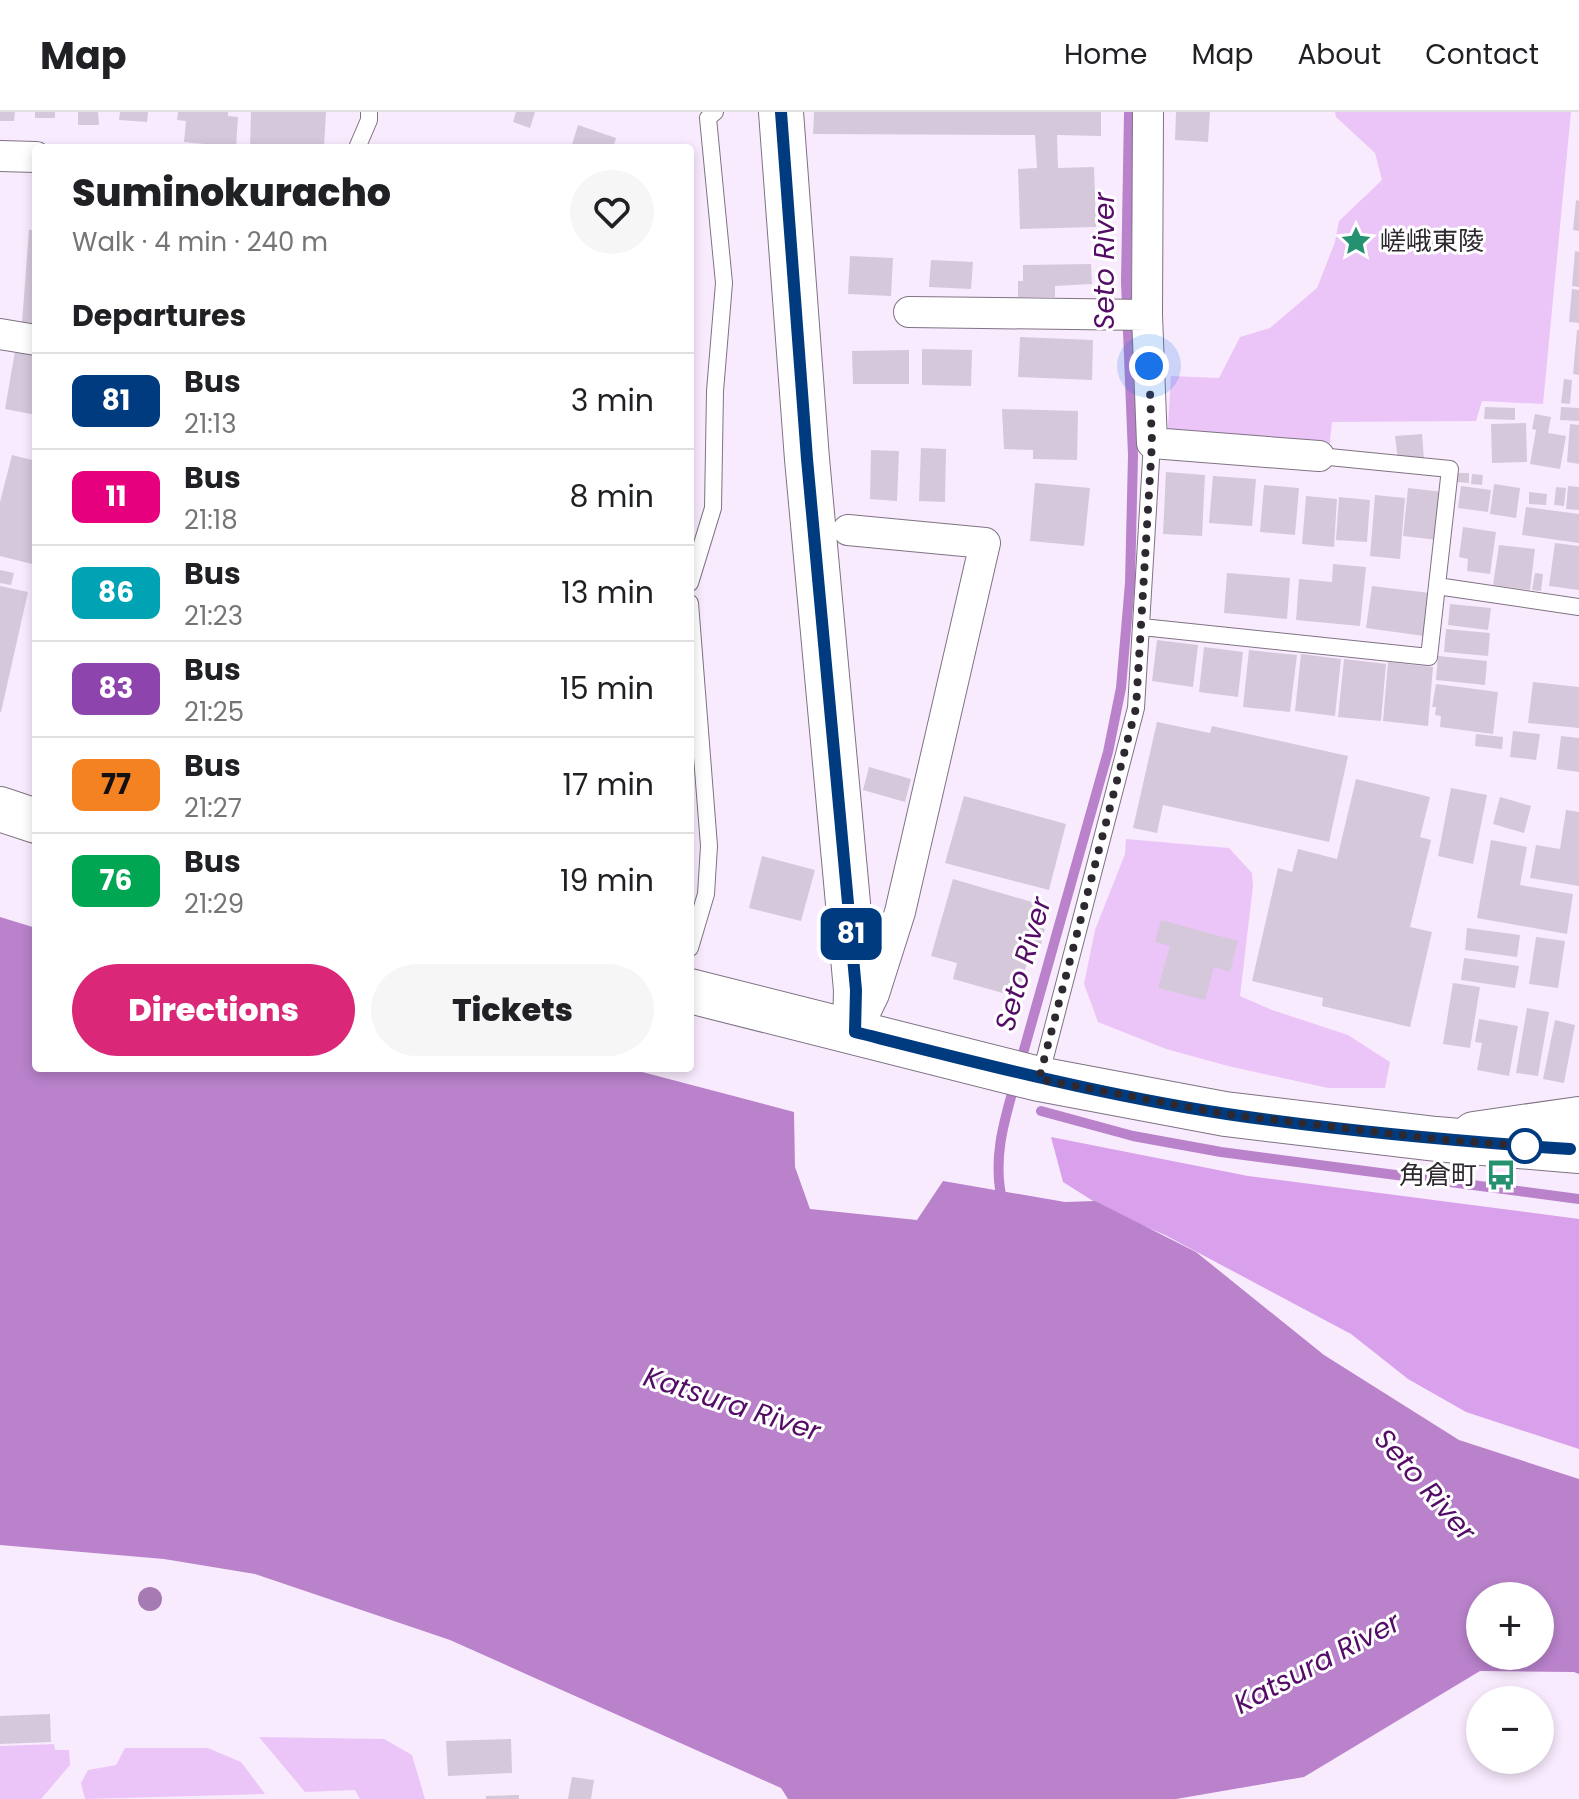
<!DOCTYPE html>
<meta charset="utf-8">
<style>
:root{--surface:#fff;--page:#f6f6f6;--text:#202124;--muted:#757577;--line:#e0e0e0;--accent:#db2777}
body{margin:0;font-family:Poppins,"Noto Sans JP",sans-serif;background:var(--page);color:var(--text);height:100vh;display:flex;flex-direction:column;font-size:30px;white-space:nowrap}
*{box-sizing:border-box;margin:0}
p{font-size:26px;color:var(--muted)}
.icon{flex:none;width:44px;height:44px;fill:none;stroke:currentColor;stroke-width:2;stroke-linecap:round;stroke-linejoin:round}
.map{position:relative;flex:1;overflow:hidden}
.sheet{position:absolute;left:32px;top:32px;width:662px;height:928px;display:flex;flex-direction:column;background:var(--surface);border-radius:8px;box-shadow:0 4px 12px #0003}
.sheet>*{flex:none}
.badge{padding:0 16px;border-radius:12px;font-size:28px;line-height:52px}
.buttons{position:absolute;left:1466px;top:1470px;display:grid;gap:16px}
.buttons a{display:grid;place-items:center;width:88px;height:88px;border-radius:50%;background:var(--surface);box-shadow:0 4px 12px #0003;font-size:40px}
.you{position:absolute;width:40px;height:40px;margin:-20px;border:6px solid #fff;border-radius:50%;background:#1a73e8;box-shadow:0 0 0 12px #1a73e833}
.map>.badge{position:absolute;translate:-50% -50%;box-shadow:0 0 0 4px #fff}
h2{padding:0 40px;font-size:30px;line-height:72px}
.round{display:grid;place-items:center;flex:none;width:84px;height:84px;border-radius:42px;background:var(--page)}
.headline{display:flex;align-items:center;justify-content:space-between;height:136px;padding:0 40px}
h1{font-size:38px;font-weight:800;line-height:60px}
.action{display:flex;gap:16px;margin-top:auto;padding:16px 40px}
.action a{flex:1;height:92px;border-radius:48px;background:var(--accent);color:#fff;font-size:32px;font-weight:800;line-height:92px;text-align:center}
.action a+a{background:var(--page);color:var(--text)}
ul{padding:0;list-style:none}
li{display:flex;align-items:center;gap:24px;height:96px;padding:0 40px;border-top:2px solid var(--line)}
li div{flex:1}
li b{display:block;font-size:30px}
li em{font-style:normal}
li .badge{min-width:88px;font-weight:700;text-align:center}
header{display:flex;align-items:center;gap:48px;box-sizing:border-box;height:112px;padding:0 40px;background:var(--surface);border-bottom:2px solid var(--line)}
header strong{font-size:38px}
nav{display:flex;gap:44px;margin-inline-start:auto;font-size:28px}
.map>svg:first-child{display:block}
</style>
<header>
<strong>Map</strong>
<nav><a>Home</a><a>Map</a><a>About</a><a>Contact</a></nav>
</header>
<div class="map">
<svg width="1579" height="1687" viewBox="0 0 1579 1687">
<rect width="100%" height="100%" fill="#f9ebfe"/>
<!-- green -->
<path fill="#ebc5f7" d="M1335,0H1571L1543,292L1482,289L1476,309L1332,310L1329,338L1167,329L1171,264L1219,266L1240,225L1270,216L1317,176L1335,130L1339,109L1382,68L1375,41L1336,5Z
M1126,727L1229,736L1252,761L1253,774L1240,884L1272,898L1348,923L1390,950L1385,976H1328L1228,954L1166,937L1098,910L1084,872L1095,818L1125,742Z
M259,1625L384,1627L412,1643L425,1687H360L355,1678L305,1680Z
M54,1632L55,1638H69L70,1653L41,1687H0V1634Z
M125,1636H208L241,1650L265,1682L85,1687L81,1671L88,1658L116,1653Z"/>
<!-- forest -->
<path fill="#d9a1ec" d="M1051,1025L1248,1064L1579,1107V1337L1466,1300L1408,1267L1351,1222L1165,1123L1109,1099L1063,1070Z"/>
<!-- water -->
<path fill="#b982cb" fill-rule="evenodd" d="M0,805L36,816V956H627L794,1000L795,1055L810,1097L917,1108L943,1069L1065,1090L1095,1089L1196,1140L1324,1243L1459,1328L1579,1367V1562L1574,1560L1480,1559L1304,1665L1176,1687H788L781,1676L450,1528L255,1462L164,1447L0,1433ZM1480,1484H1540V1544H1480Z"/>
<g fill="none" stroke-linecap="round" stroke-linejoin="round">
<!-- stream -->
<path stroke="#b982cb" stroke-width="10" d="M1020,952L1108,640L1121,576L1130,471L1133,343L1126,170L1129,0
M1041,999L1133,1024L1221,1040L1579,1087
M1003,1092C992,1050 1003,1012 1015,971"/>
</g>
<!-- building -->
<path fill="#d6c8db" d="M0,0H15L14,9H0Z
M35,0H55V6H35Z
M78,0H98L99,13H78Z
M120,0H148L147,10L119,8Z
M178,0H228V4L238,5L236,35L184,30L186,9L177,8Z
M251,0H326L324,36H250Z
M516,0H535L530,16L513,10Z
M814,0H1101V24L1057,23L1058,56L1094,55L1096,115L1020,117L1018,57L1037,56L1035,23L813,22Z
M1176,0H1210L1208,30L1175,28Z
M578,13L616,26L613,36H571Z
M1576,88L1579,89V119L1573,118Z
M29,118H36V212L22,211Z
M1575,139L1579,140V175L1572,174Z
M850,144L893,146L891,184L848,182Z
M931,148L973,150L971,177L929,175Z
M1091,152L1092,172L1055,174V185H1018V169H1023V153Z
M1572,177L1579,178V211L1569,210Z
M1577,218H1579V263L1573,262Z
M1020,225L1093,228L1092,268L1018,265Z
M922,237L972,238L971,274L922,273Z
M909,238V272H853L852,239Z
M15,239L36,243V303L5,297Z
M1564,267L1572,268L1570,292L1561,291Z
M1485,295L1515,296V308L1484,307Z
M1561,295L1579,296V309L1560,308Z
M1002,297L1078,299L1077,348L1033,347V338L1004,337Z
M1535,302L1551,305L1548,321L1566,324L1560,357L1530,352L1536,318L1532,317Z
M1526,311L1527,350L1492,351L1491,312Z
M1570,312L1579,313V352L1567,350Z
M1422,322L1424,347L1398,349L1395,324Z
M921,336L946,337L945,390L919,389Z
M871,338L899,339L897,389L870,387Z
M12,343L36,349V453L0,444V390Z
M1166,360L1205,363L1202,424L1163,422Z
M1458,361H1469V371L1457,370Z
M1472,362L1483,363L1482,373L1471,372Z
M1213,364L1256,367L1252,414L1209,411Z
M1035,371L1090,376L1084,434L1030,429Z
M1494,372L1520,376L1516,406L1490,402Z
M1264,373L1299,376L1295,423L1260,420Z
M1461,374L1491,378L1488,400L1458,396Z
M1568,374L1579,375V398L1566,397Z
M1556,375L1566,376L1564,394L1554,393Z
M1408,376L1444,380L1438,428L1403,424Z
M1529,380L1547,382L1546,393L1529,392Z
M1375,383L1405,386L1400,447L1370,444Z
M1306,384L1337,387L1334,435L1302,432Z
M1339,385L1370,388L1367,430L1336,428Z
M1526,395L1579,402V431L1522,423Z
M1463,415L1496,420L1490,462L1467,459L1468,447L1459,445Z
M1555,431L1579,434V478L1549,474Z
M1499,433L1535,437L1530,478L1493,473Z
M1333,452L1366,455L1360,514L1296,508L1299,467L1332,470Z
M0,458L14,461L11,473L0,471Z
M1227,461L1290,466L1287,507L1224,501Z
M1535,461L1543,462L1541,479L1532,478Z
M0,474L28,480L1,600H0Z
M1372,474L1430,481L1424,524L1366,516Z
M1450,492L1491,496L1488,518L1448,513Z
M1446,517L1490,521L1488,544L1444,540Z
M1157,528L1198,533L1193,575L1152,569Z
M1204,535L1243,540L1238,585L1199,580Z
M1249,538L1297,543L1290,600L1243,595Z
M1301,542L1341,547L1335,604L1295,599Z
M1438,544L1487,549L1485,573L1436,568Z
M1344,547L1386,552L1381,609L1338,605Z
M1388,550L1433,555L1428,614L1383,609Z
M1533,570L1579,575V616L1528,611Z
M1436,572L1498,580L1493,622L1440,615L1441,604L1435,603L1436,595H1432Z
M1157,610L1210,621L1212,614L1348,644L1329,730L1163,693L1157,721L1133,716Z
M1513,619L1540,622L1536,648L1510,645Z
M1476,622L1503,625L1502,637L1475,634Z
M1561,624L1579,626V660L1557,657Z
M869,655L911,667L905,690L863,678Z
M1356,667L1430,685L1420,725L1431,728L1410,815L1432,820L1410,915L1322,894L1323,886L1252,869L1278,756L1292,760L1298,737L1337,747Z
M1451,676L1487,683L1473,752L1438,744Z
M964,684L1066,712L1049,778L945,751Z
M1500,685L1531,694L1524,721L1493,712Z
M1566,698L1579,700V774L1530,766L1536,733L1560,737Z
M1491,728L1527,735L1520,773L1573,782L1567,822L1477,806Z
M762,744L815,758L801,809L749,796Z
M953,767L1039,792L1033,813L1045,817L1040,836L1032,834L1017,885L953,867L957,851L931,844Z
M1161,808L1238,829L1230,860L1214,855L1205,888L1158,876L1170,834L1155,830Z
M1467,816L1520,823L1517,845L1465,838Z
M1536,825L1565,829L1558,876L1529,872Z
M1464,846L1519,854L1515,876L1461,868Z
M1453,871L1480,875L1470,936L1443,932Z
M1527,896L1549,900L1538,964L1516,961Z
M1479,907L1518,914L1509,964L1477,958L1482,931L1475,930Z
M1555,908L1575,913L1564,971L1543,967Z
M50,1602L51,1630L0,1632V1604Z
M511,1627L512,1661L448,1664L446,1629Z
M572,1665L594,1668L591,1687H568Z
M519,1683V1687H486V1684Z"/>
<g fill="none" stroke-linecap="round" stroke-linejoin="round">
<!-- service casing -->
<g stroke="#7f7283" stroke-width="18">
<path id="service" d="M357,36L369,8V0
M690,471L713,396L715,279L724,171L708,6L715,0
M1437,474L1579,495
M690,491L709,734L706,782L690,836
M1142,515L1429,545L1450,357L1319,344
M1040,965L1136,596L1152,331"/>
</g>
<!-- minor casing -->
<g stroke="#7f7283" stroke-width="32">
<path id="minor" d="M1148,0L1147,203L1152,331L1319,344
M0,44L36,45
M909,200L1147,203
M0,222L36,228
M848,418L985,431L900,800L874,882L862,907"/>
</g>
<!-- secondary casing -->
<g stroke="#7f7283" stroke-width="46">
<path id="secondary" d="M1474,1022L1579,1007"/>
</g>
<!-- primary casing -->
<g stroke="#7f7283" stroke-width="46">
<path id="primary" d="M781,0L807,347L856,878L855,920
M0,697L36,709
M690,879L1039,967L1225,1002L1436,1027L1579,1039"/>
</g>
<!-- service -->
<use href="#service" stroke="#fff" stroke-width="16"/>
<!-- minor -->
<use href="#minor" stroke="#fff" stroke-width="30"/>
<!-- secondary -->
<use href="#secondary" stroke="#fff" stroke-width="44"/>
<!-- primary -->
<use href="#primary" stroke="#fff" stroke-width="44"/>
</g>
<!-- trees -->
<circle fill="#a67bb3" cx="150" cy="1487" r="12"/>
<g fill="none" stroke-linecap="round" stroke-linejoin="round">
<!-- line casing -->
<g stroke="#fff" stroke-width="18">
<path id="line" d="M781,0L807,347L856,878L855,920C978,951 1101,983 1227,1002C1341,1019 1455,1029 1570,1037"/>
</g>
<!-- line -->
<use href="#line" stroke="#003b80" stroke-width="12"/>
<!-- walk -->
<path stroke="#2e2930" stroke-width="8" stroke-dasharray="0 14.4" d="M1149,254L1152,331L1136,596L1039,967L1225,1002L1436,1027L1525,1034"/>
</g>
<!-- icons -->
<defs>
<g id="sight-bare" transform="scale(2.4)"><path d="M0-6L1.8-2.2L6-1.7L2.9 1.2L3.7 5.4L0 3.3L-3.7 5.4L-2.9 1.2L-6-1.7L-1.8-2.2Z" fill="#259170" stroke="#fff" stroke-width="2.5" paint-order="stroke"/></g>
<g id="bus-bare" transform="scale(2.4)"><path d="M-5-6H5V4H4V6H2V4H-2V6H-4V4H-5ZM-3.5-4V0h7V-4ZM-3.5 1.2v1.5H-2V1.2ZM2 1.2v1.5H3.5V1.2Z" fill="#259170" stroke="#fff" stroke-width="2.5" paint-order="stroke"/></g>
</defs>
<g fill-rule="evenodd">
<use href="#sight-bare" x="1356" y="129"/>
<use href="#bus-bare" x="1501" y="1063"/>
</g>
<!-- markers -->
<circle fill="#fff" stroke="#003b80" stroke-width="4" cx="1525" cy="1034" r="16"/>
<g text-anchor="middle" dominant-baseline="central" stroke-width="6" stroke-linejoin="round" paint-order="stroke">
<!-- poi labels -->
<g font-size="26" fill="#2e2930" stroke="#fff" text-anchor="start">
<text x="1380" y="129">嵯峨東陵</text>
<text x="1477" y="1063" text-anchor="end">角倉町</text>
</g>
<!-- water labels -->
<g font-size="28" font-style="italic" fill="#540c66" stroke="#fff">
<text transform="translate(1104 149) rotate(-90)">Seto River</text>
<text transform="translate(1023 852) rotate(-74)">Seto River</text>
<text transform="translate(732 1292) rotate(18)">Katsura River</text>
<text transform="translate(1425 1373) rotate(49)">Seto River</text>
<text transform="translate(1317 1551) rotate(-28)">Katsura River</text>
</g>
</g>
</svg>
<div class="buttons">
<a>+</a>
<a>−</a>
</div>
<div class="you" style="left:1149px;top:254px"></div>
<b class="badge" style="left:851px;top:822px;background:#003b80;color:#fff">81</b>
<section class="sheet">
<div class="headline"><div><h1>Suminokuracho</h1><p>Walk · 4 min · 240 m</p></div><a class="round"><svg class="icon" aria-label="heart" viewBox="0 0 24 24"><path d="M12 20l-8-8c-3-5 5-10 8-4 3-6 11-1 8 4z"/></svg></a></div>
<h2>Departures</h2>
<ul>
<li><span class="badge" style="background:#003b80;color:#fff">81</span><div><b>Bus</b><p>21:13</p></div><em>3 min</em></li>
<li><span class="badge" style="background:#e6007e;color:#fff">11</span><div><b>Bus</b><p>21:18</p></div><em>8 min</em></li>
<li><span class="badge" style="background:#00a3b4;color:#fff">86</span><div><b>Bus</b><p>21:23</p></div><em>13 min</em></li>
<li><span class="badge" style="background:#8e44ad;color:#fff">83</span><div><b>Bus</b><p>21:25</p></div><em>15 min</em></li>
<li><span class="badge" style="background:#f58220;color:#111">77</span><div><b>Bus</b><p>21:27</p></div><em>17 min</em></li>
<li><span class="badge" style="background:#00a651;color:#fff">76</span><div><b>Bus</b><p>21:29</p></div><em>19 min</em></li>
</ul>
<div class="action"><a>Directions</a><a>Tickets</a></div>
</section>
</div>
